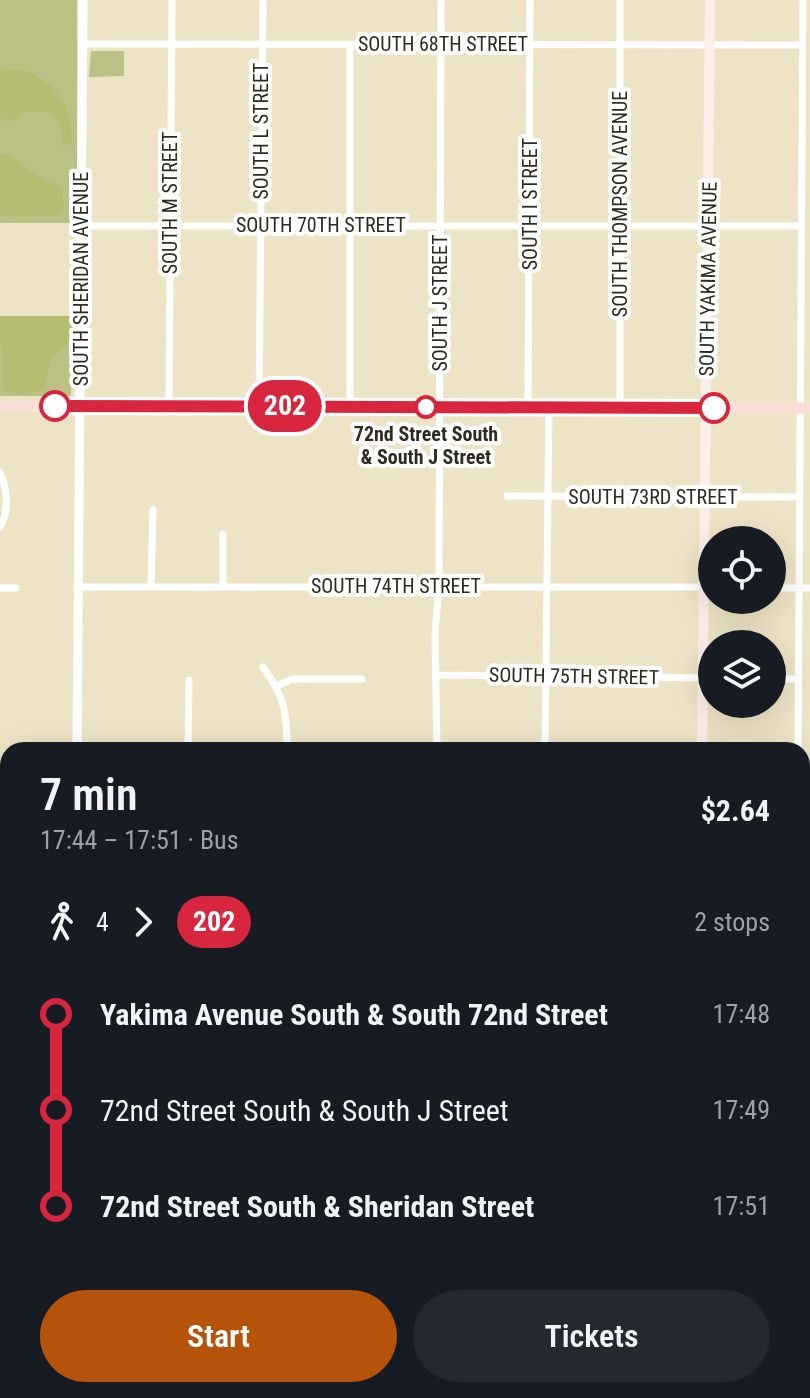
<!DOCTYPE html>
<meta charset="utf-8">
<style>
:root{--surface:#171b24;--page:#242831;--text:#f1f3f6;--muted:#9ea1a6;--accent:#b45309}
body{margin:0;font-family:"Roboto Condensed",sans-serif;background:var(--page);color:var(--text);height:100vh;display:flex;flex-direction:column;font-size:30px;white-space:nowrap}
*{box-sizing:border-box;margin:0}
p{font-size:26px;color:var(--muted)}
.icon{flex:none;width:44px;height:44px;fill:none;stroke:currentColor;stroke-width:2;stroke-linecap:round;stroke-linejoin:round}
.map{position:relative;flex:1;overflow:hidden}
.side{position:absolute;left:0px;top:742px;width:810px;height:656px;display:flex;flex-direction:column;background:var(--surface);border-radius:24px 24px 0 0;box-shadow:0 8px 32px #0002}
.side>*{flex:none}
.badge{padding:0 16px;border-radius:26px;font-size:28px;line-height:52px}
.tools{position:absolute;left:698px;top:526px;display:grid;gap:16px}
.tools a{display:grid;place-items:center;width:88px;height:88px;border-radius:50%;background:var(--surface);box-shadow:0 8px 32px #0002;font-size:40px}
.map>.badge{position:absolute;translate:-50% -50%;box-shadow:0 0 0 4px #fff}
.legs{display:flex;align-items:center;gap:12px;height:88px;padding:0 40px;font-size:26px}
.legs p{margin-inline-start:auto}
.summary{display:flex;align-items:center;justify-content:space-between;height:136px;padding:0 40px}
h1{font-size:44px;font-weight:600;line-height:60px}
.action{display:flex;gap:16px;margin-top:auto;padding:16px 40px}
.action a{flex:1;height:92px;border-radius:48px;background:var(--accent);color:#fff;font-size:32px;font-weight:600;line-height:92px;text-align:center}
.action a+a{background:var(--page);color:var(--text)}
ul{padding:0 40px;list-style:none}
li{display:flex;align-items:center;gap:28px;height:96px;font-size:30px}
li i{display:grid;place-items:center;width:12px;height:100%;margin:0 10px;background:currentColor}
li i::after{content:'';width:20px;height:20px;margin:-10px;border:6px solid;border-radius:50%;background:var(--surface)}
li p{margin-inline-start:auto}
li:first-child i{background:linear-gradient(#0000 50%,currentColor 0)}
li:last-child i{background:linear-gradient(currentColor 50%,#0000 0)}
.map>svg:first-child{display:block}
</style>
<div class="map">
<svg width="810" height="1398" viewBox="0 0 810 1398">
<rect width="100%" height="100%" fill="#ede4c6"/>
<!-- green -->
<path fill="#bbc085" d="M0,0H77V223H0Z
M91,51H124V76L89,77Z
M0,316H74L71,396H0Z
M464,1390H554L555,1398H464Z"/>
<!-- forest -->
<path fill="#b6bc72" d="M5,68C46,69 74,102 72,142L63,146L60,121L47,111L24,112L9,122L0,117V71Z
M0,154H7L39,177L62,188C63,199 66,208 58,216L6,217L0,213Z
M0,316H74L71,341L50,361L44,389C31,393 15,397 3,389L4,354L0,345Z"/>
<g fill="none" stroke-linecap="round" stroke-linejoin="round">
<!-- minor -->
<path stroke="#fff" stroke-width="7" d="M83,44L803,45
M350,44V407
M81,226H801
M169,406L172,0
M259,406L263,0
M528,407L530,0
M620,408V0
M0,472C7,488 10,511 0,527
M507,496L799,497
M223,534V587
M80,587H712
M151,587L153,510
M0,588H16
M772,588H810
M263,667C285,697 287,713 287,750
M436,675L712,678
M772,679H798
M277,686L292,679H362
M188,750L189,680
M437,750L435,634L439,585L441,0
M545,750L549,407
M798,750L803,0
M0,768H8
M802,769H810
M802,950H810
M0,951H8
M802,1131H810
M0,1133H8
M802,1313H810
M433,1390V1398
M570,1398V1390
M657,1398V1390
M795,1398L796,1390"/>
<!-- tertiary -->
<path stroke="#fff" stroke-width="9" d="M77,750L83,0
M75,1390V1398"/>
<!-- secondary -->
<path stroke="#fdeeeb" stroke-width="10" d="M702,750L710,0
M709,1390V1398"/>
<!-- primary -->
<path stroke="#faded7" stroke-width="11" d="M0,406L810,408"/>
</g>
<g fill="none" stroke-linecap="round" stroke-linejoin="round">
<!-- line-1 casing -->
<g stroke="#fff" stroke-width="18">
<path id="line-1" d="M55,406L714,408"/>
</g>
<!-- line-1 -->
<use href="#line-1" stroke="#d7263d" stroke-width="12"/>
</g>
<!-- markers -->
<g fill="#fff" stroke="#d7263d" stroke-width="4">
<circle cx="55" cy="406" r="14"/>
<circle cx="426" cy="407" r="10"/>
<circle cx="714" cy="408" r="14"/>
</g>
<g text-anchor="middle" dominant-baseline="central" stroke-width="8" stroke-linejoin="round" paint-order="stroke">
<!-- street labels -->
<g font-size="20" fill="#2e2b1f" stroke="#fff">
<text x="443" y="44">SOUTH 68TH STREET</text>
<text transform="translate(261 131) rotate(-90)">SOUTH L STREET</text>
<text transform="translate(170 203) rotate(-90)">SOUTH M STREET</text>
<text transform="translate(530 204) rotate(-90)">SOUTH I STREET</text>
<text transform="translate(620 204) rotate(-90)">SOUTH THOMPSON AVENUE</text>
<text x="321" y="225">SOUTH 70TH STREET</text>
<text transform="translate(81 279) rotate(-90)">SOUTH SHERIDAN AVENUE</text>
<text transform="translate(708 279) rotate(-89)">SOUTH YAKIMA AVENUE</text>
<text transform="translate(440 303) rotate(-90)">SOUTH J STREET</text>
<text x="653" y="497">SOUTH 73RD STREET</text>
<text x="396" y="586">SOUTH 74TH STREET</text>
<text transform="translate(574 676) rotate(1)">SOUTH 75TH STREET</text>
</g>
<!-- stop labels -->
<g font-size="20" font-weight="bold" fill="#2e2b1f" stroke="#fff">
<text x="426" y="434">72nd Street South<tspan x="426" dy="23">&amp; South J Street</tspan></text>
</g>
</g>
</svg>
<div class="tools">
<a><svg class="icon" aria-label="locate" viewBox="0 0 24 24"><circle cx="12" cy="12" r="6"/><path d="M12 2v4M12 18v4M2 12h4M18 12h4"/></svg></a>
<a><svg class="icon" aria-label="layers" viewBox="0 0 24 24"><path d="M12 4l9 5-9 5-9-5zM3 14l9 5 9-5"/></svg></a>
</div>
<b class="badge" style="left:285px;top:406px;background:#d7263d;color:#fff">202</b>
<section class="side">
<div class="summary"><div><h1>7 min</h1><p>17:44 – 17:51 · Bus</p></div><b>$2.64</b></div>
<div class="legs"><svg class="icon" aria-label="walk" viewBox="0 0 24 24"><circle cx="13" cy="4" r="2"/><path d="M13 8l-2 6 4 7M11 14l-3 7M7 12l3-4h3l4 4"/></svg>4<svg class="icon" aria-label="forward" viewBox="0 0 24 24"><path d="M9 5l7 7-7 7"/></svg><b class="badge" style="background:#d7263d;color:#fff">202</b><p>2 stops</p></div>
<ul>
<li><i style="color:#d7263d"></i><b>Yakima Avenue South &amp; South 72nd Street</b><p>17:48</p></li>
<li><i style="color:#d7263d"></i><span>72nd Street South &amp; South J Street</span><p>17:49</p></li>
<li><i style="color:#d7263d"></i><b>72nd Street South &amp; Sheridan Street</b><p>17:51</p></li>
</ul>
<div class="action"><a>Start</a><a>Tickets</a></div>
</section>
</div>
